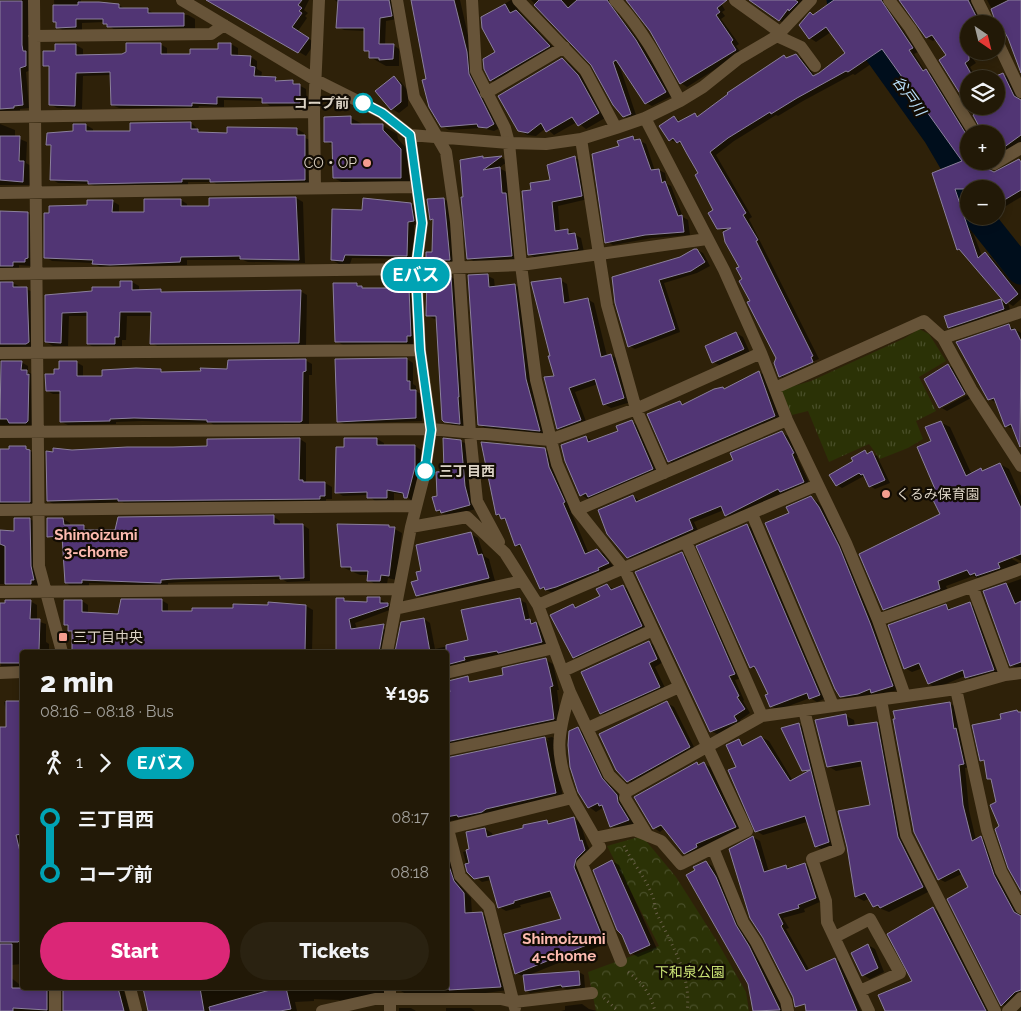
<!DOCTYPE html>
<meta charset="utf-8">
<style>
:root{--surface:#221907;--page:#2a2211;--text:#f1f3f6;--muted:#a2a09b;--line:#3f3828;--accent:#db2777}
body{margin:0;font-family:Raleway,"Noto Sans JP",sans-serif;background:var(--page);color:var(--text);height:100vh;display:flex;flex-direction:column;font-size:19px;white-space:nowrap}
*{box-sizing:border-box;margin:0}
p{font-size:16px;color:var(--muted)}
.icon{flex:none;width:28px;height:28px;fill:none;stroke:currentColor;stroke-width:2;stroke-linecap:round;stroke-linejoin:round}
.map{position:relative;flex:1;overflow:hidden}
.side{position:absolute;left:20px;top:650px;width:429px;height:340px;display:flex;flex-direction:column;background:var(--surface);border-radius:5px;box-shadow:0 2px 8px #0003,0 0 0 1px var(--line)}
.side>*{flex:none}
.badge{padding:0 10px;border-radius:16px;font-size:18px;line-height:32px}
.needle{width:32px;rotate:145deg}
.buttons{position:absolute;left:960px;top:15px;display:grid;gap:10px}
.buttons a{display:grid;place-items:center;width:45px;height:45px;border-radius:50%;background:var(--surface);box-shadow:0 2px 8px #0003,0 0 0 1px var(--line);font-size:25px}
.map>.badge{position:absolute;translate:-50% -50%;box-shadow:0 0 0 2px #fff}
.legs{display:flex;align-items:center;gap:8px;height:55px;padding:0 20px;font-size:16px}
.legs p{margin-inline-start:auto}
.headline{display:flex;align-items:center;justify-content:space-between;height:85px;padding:0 20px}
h1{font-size:28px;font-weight:800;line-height:38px}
.button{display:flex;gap:10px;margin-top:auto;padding:10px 20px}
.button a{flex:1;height:58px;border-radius:30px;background:var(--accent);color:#fff;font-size:20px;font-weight:800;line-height:58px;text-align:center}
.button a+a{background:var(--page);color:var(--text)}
ul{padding:0 20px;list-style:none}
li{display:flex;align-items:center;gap:18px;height:55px;font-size:19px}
li i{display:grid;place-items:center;width:8px;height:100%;margin:0 6px;background:currentColor}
li i::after{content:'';width:12px;height:12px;margin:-6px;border:4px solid;border-radius:50%;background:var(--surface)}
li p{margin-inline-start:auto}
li:first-child i{background:linear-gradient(#0000 50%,currentColor 0)}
li:last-child i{background:linear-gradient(currentColor 50%,#0000 0)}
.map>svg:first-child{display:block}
</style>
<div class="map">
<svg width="1021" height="1011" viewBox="0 0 1021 1011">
<defs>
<pattern id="grass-tufts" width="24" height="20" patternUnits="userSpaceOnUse" patternTransform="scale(1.25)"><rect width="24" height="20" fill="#2b3206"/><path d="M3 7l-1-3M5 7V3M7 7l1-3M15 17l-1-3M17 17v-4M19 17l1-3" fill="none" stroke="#494f29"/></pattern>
<pattern id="forest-crowns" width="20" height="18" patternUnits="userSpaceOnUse" patternTransform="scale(1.25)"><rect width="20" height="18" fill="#2b3206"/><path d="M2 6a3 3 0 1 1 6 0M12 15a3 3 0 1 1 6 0" fill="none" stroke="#494f29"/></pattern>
</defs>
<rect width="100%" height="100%" fill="#2e2109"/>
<!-- grass -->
<path fill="url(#grass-tufts)" d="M919,329L929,334L946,361L919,377L936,411L916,421L923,439L908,448L880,459L869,444L829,462L808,411L792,415L780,390L811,381L905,338Z"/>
<!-- forest -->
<path fill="url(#forest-crowns)" d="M642,836L676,877L718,943L746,992L749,1011H596L588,972L659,946L607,846Z"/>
<!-- shadow -->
<path fill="#0007" d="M0,0H29L33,69L26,72L29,108L20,109V112L0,118Z
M54,0H81V3L119,5L125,9H147L154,14L188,15L195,19V29L115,30L104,22L82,23V31H64L57,27V23L55,21Z
M210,0H309L304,10L308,13L305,16L307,18L298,31L315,43L306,56Z
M335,0H396L397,19L386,21L385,45H393L399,49V66H386L370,57V53L365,50V31L344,30L338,27L339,4Z
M412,0H460L473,57L500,128L494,131L482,128L449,130L442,126L428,80Z
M511,0L516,3L518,10L555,49L497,84L491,80L496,53L482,18Z
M531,0H614L615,10L642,45L672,96L652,106L646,103L618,61L637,118L630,120L623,116L592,64Z
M627,0H719L725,10L722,12L725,16L721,19L739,44L736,46L741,53L687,87L681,83L642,17Z
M750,0H808L785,24Z
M837,0H888V9L918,52L914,54L925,71L932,74L969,134V161H992L991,170L995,173L1019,160L1021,161V197L996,212V189H969V216H989L971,227L982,256L985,253L991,257L1011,280L1021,273V299L1013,306L1008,303L1011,313L956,331L949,327L1001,300L1007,304L964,253L958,249L933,174L961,165L959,161L962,159L887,53L855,75L853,74L803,101L778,116L776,115L734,141L716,155L752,217L749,219L819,359L783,374V377L817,362L818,366L786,380L780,376L777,358L751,302L741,267L726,232L718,228L715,210L700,174L684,145L670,140L674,117L680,121L695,115L698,117L784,57L788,59L796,55L802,59L815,76L847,53L831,32L816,42L810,38Z
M900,0H976L984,24H969V51H981L971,56L976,63L970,67L977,79H969L936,39L933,41L927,38Z
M987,0H1021V68L1009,37L1004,34L996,37L998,21Z
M160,44L167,48V55H191L219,50V44H231L238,48V56L251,57L257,61V69L262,72L261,78L293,82L306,89L307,106H270L263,101L224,100V107L199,106L198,109L119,108L112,105L111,75L83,76L82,109L57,108L50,104L51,69L44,65L56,52L76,45L83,49V56L122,55Z
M562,59L569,63L585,80L605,118L586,129L577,122L554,135L546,128L536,136L527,135L519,130Z
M1003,74L1009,78L1021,102V142L996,157V134L983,129L969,106H996V79H994Z
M394,78L401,82L408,91V106L399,113L392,109Z
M351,118L364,125H382L397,134L398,139L416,159V186H349L334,178V146L325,141Z
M191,123L202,133L228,134L297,129L304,133L303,137L312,141L311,183L218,185L213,182H188V185L96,187L90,184L58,183L51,179L52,147L48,145L86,125L93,129V132H131V124Z
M0,124L15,130V137L27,142L26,163L31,166L30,185H0Z
M633,137L646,144L655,171L659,170L665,173L667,184L671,186L683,217L688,220L690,235L652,238L613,245L607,242L620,147Z
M472,158H502L508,161L499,168L507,172L519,259L475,262L468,258L464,198Z
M575,158L581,161L588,199L558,206L560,232L567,230L581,238L584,252L536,258L529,254L533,191L551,181Z
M296,198L303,202L305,263L248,262L243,260H187V265L100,267L93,263L52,261L46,257L88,206L112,201L119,205V214L145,213L181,200L187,204V208L210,207Z
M444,199L451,203L457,263L435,264L428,260L433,254L435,221L431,219Z
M411,204L418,208L420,225H414V259L352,258L350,264H339L332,260L363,211Z
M0,211L27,213L34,217L31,266L19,265V269L0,275Z
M697,250L703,253L710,266L697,273L664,283L680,332L635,349L629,346L616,303L680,258Z
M488,276L494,279L495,288L515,285L522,289L546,434L485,428L479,424Z
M451,277L458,281L466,427L452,425L444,421L437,320L428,316V278Z
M560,280L567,284L570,303L587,299L594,303L607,356L611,355L618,359L631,402L611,408L604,404L598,384L575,392L587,424L564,432L558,428L552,357Z
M0,281L12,283L33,292L35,346L0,355Z
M121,282H132L139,286V291H161L165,293L300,291L307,295L306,346L159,347L152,343L153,316H127L126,340H122V347L95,348L88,344V316H69L68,346H53L46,342V296L121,288Z
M357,284L366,290H408L415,294L413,345H343L336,341Z
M1009,326L1021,333V446L1014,429L1006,426L997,403L989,399L957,343Z
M736,333L743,337L750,353L721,366L713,362Z
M407,359L413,363V384L416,386V391L422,395V421L344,424L338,421L337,360Z
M305,360L312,364V375H309V424L215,426L211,423L142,421L116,422V424L68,425L61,422V394H53L47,391L56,375L76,362L83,366V377L103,378L160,371L165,373L229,370Z
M0,362H21L28,366V372L34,375L35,425H0Z
M948,365L955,369L967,392L942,405V408L969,394L971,398L947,411L940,407L933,373Z
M759,372L766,376L782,420L676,465L669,461L680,402L685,405L723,388L726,389Z
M632,422L639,426L660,473L588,499L581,495L586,437L593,441L619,431Z
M940,422L950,427L972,475L981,470L984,472L1000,464L1009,469L1021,496V561L1013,557L1012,559L1021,564L980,579L973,576L946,586L949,594L893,614L884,609L942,515L936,490L933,442Z
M782,433L788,436L799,456L797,457L810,485L733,519L726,515L724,510L694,522L699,533L634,561L628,557L633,496L640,501L734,461Z
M300,439L306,443V483H325L332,487V499H326V502L126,504L122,502L55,505L48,501L72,451L208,447Z
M345,439H377L384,443V446H415L421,450V472L412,501L405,495L394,493V501H375L368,495L343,496L336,492L345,449Z
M461,441L468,445L476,509L449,516L437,511L438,497L445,472Z
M483,443L544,449L551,453L571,506L569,507L589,554L597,550L604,554L614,567L553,593L541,588L524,549L516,545L508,522L497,515Z
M26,448L32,452L37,505L0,506V450Z
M865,452L877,456L890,483L875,489L870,486L864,476L842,488L837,485Z
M811,498L818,502L826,512L845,551L899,690L848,700L841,696L791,514Z
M274,517L280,521V525H303L309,529L310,581L287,582L282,579L181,582L168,583V586L89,583V586L72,587L66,583L63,540H55L48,536L63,519L70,523V526L84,527L90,530L116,531Z
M16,519H30L37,523L39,585L0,584V531L16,532Z
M747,525L754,529L826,698L817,702L810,698L778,710L771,706L769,695L757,670L751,667Z
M389,526L402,533L396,580L388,578L387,584L376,585L369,580V575H360L342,567Z
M471,534L478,538L484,556L489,559L495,581L424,599L417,595L422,572Z
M681,554L688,557L741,678L735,680L744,700L743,701L750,713L740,720L742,724L717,734L711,731Z
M1021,579V670H1020L1011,665L984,592Z
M607,585L615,590L623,586L630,590L649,630L581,661L574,657L573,605L578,608L602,597Z
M343,599L350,603L368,604L380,599L395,608L355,623L357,629L379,626L386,630L384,652H340L337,650Z
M161,600L168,604V613L234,609L269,606V603L306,606L313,610L312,652H74L73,633L65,625L82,601L88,605V613L119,615Z
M520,600L526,603L530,620L542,627L548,646L470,660L471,663L446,670V652H397L424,619L430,623L435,649L470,641Z
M30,601L37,605V621L46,624V642L49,644V652H22V667L1,666L0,603Z
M970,604L976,608L1001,673L973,681L965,676L936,688L929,684L923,668L912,672L905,668L946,606L953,610Z
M649,642L655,646L663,662L655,667L666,690L608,716L601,713Z
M546,660L553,664L559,690H557L561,722L446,751V693Z
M4,702H22V764L16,741L13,739Z
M667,703L674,707L696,751L635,785L628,781Z
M949,703L956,707L970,767L965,768L969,810L976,840L981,838L987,841L1000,879L1021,917V996L1009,1008L1003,1005L949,899L970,888L962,874L945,882L939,879Z
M846,716L854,720L855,726L876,723L885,728L906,842L930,891L889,912L874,906L870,898L864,901L856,897L871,806L864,766L836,771L828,766Z
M799,724L806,729L836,846L823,850L816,846L807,822L763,835L756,831L737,767L739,741L746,745L761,737L769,741L793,781L807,773L803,770Z
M577,729L585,733L609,784L624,800L635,824L619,830L611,826L604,807L596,812L589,807L580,792Z
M552,737L559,741L558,750L553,747L563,797L446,822V759L545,739L549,741L547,738Z
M697,763L700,765L704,763L710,767L741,831L691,856L685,853L665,828L660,832L654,828Z
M0,767L10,770L21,843L22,842V964L0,966Z
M573,818L580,822L587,844L592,854L583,863L608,939L599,943L600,946L529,975L579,972L584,975L585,988L568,990L563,988L530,993L526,990L525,977L516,973L563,920L554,896L520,905L521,907L506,911L499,907L491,880L482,882L468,871L463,852L470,850L485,829L492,833L493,836L547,821L552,824Z
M753,837L760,841L769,872L786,866L792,869L805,864L811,868L822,901L804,909L805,912L783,918L789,928L786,929L810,971L835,959L841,963L861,1011H811L807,975L790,988L751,916Z
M446,848L450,850L459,884L471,898L472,914H482L489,918L508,990L478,994H406L399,990V988H446Z
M612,861L619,865L657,949L638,957L631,953Z
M706,862L712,866L722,882L785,1011H755L749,983Z
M933,908L940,912L988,1011H890L913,981Z
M868,945L875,949L884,972L870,979L863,975Z
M0,969L19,984V988L47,989L54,993V1011H0Z
M63,988H123L130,1011H64Z
M144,988H390L389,994L344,1003L339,1000L314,999V1001L295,1002L297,1011H149Z
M582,1004L589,1009L597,1011H561L565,1010V1006Z
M399,1008H411L416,1011H399Z
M446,1008H471L475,1011H446Z"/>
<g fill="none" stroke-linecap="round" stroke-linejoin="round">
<!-- river -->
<path stroke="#000e1c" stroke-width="29" d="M841,0L937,134L954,163L969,196
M978,216L1021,270"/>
</g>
<!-- building -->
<path fill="#513574" stroke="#8b809c" d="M206,0H302L298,5L302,8L299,11L302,13L292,27L309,38L298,53Z
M338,0H389L392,16L380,18L379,44H394L393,59L379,60V58H369V51H364V28H336Z
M411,0H454L467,52L469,74L494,124L487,128L478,127L477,124L441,127L429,107L422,80L426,79Z
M539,0H561L568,8L577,0H607L636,40L666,92L645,104L616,60L613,62L631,114L623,117L613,105L591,65L534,5Z
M626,0H727L717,8L720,12L716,15L733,40L731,42L736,50L680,84L650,31Z
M749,0H795L798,2L789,11L788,9L779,21Z
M834,0H881L913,48L909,50L923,71L926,69L969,139V161H984L988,169L994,172L1019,159L1021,162V190L996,205V189H955L978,258L985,252L1018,294L1006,304L959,249L957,250L932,173L962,161L882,49L848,72L846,71L797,98L771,114L770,112L728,138L710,152L746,213L743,215L758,240L756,241L813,356L811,357L813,362L779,377L774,363L776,358L747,302L750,301L739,281L742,279L736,268L739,267L725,242L723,232L731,228L717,229L708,213L713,210L695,175L698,173L687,154L680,141L677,143L673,138L669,141L659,126L674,116L678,122L695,113L697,117L728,94L727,93L784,55L786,58L796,54L813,76L819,73L845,53L826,27L809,39L799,25L810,12L813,15Z
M899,0H968L980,24H969V60L965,63L974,79H969V108L939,60L946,55L932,35L926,38Z
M1009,0H1021V73L1008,38L1000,24L997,26L991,9Z
M0,1H22V45L23,51H26V66L20,68L23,105L14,106V108L0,109Z
M78,2H99L119,4V8H148V13H184V26L107,27V24H103V19H76V27L56,28V22H53V5H78Z
M505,4L510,13L516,10L550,46L490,81L484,69L483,59L495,52L482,28L481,17Z
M126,43H161V54H190V49H218V43H231V55L251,56L250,66L255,67L254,76L276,77L275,81L293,80V84H300V103H262V98L217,97V104L192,103V106L111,105L110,72L76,73L75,106L49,105V66H43V51H55V44H76V55L122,54L126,52Z
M562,58L578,75L599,113L578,126L572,117L546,132L541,123L528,133L518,131L498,96Z
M1003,73L1014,96L1021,100V135L996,153V134H983L973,115L986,106H996V76Z
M394,76L401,85V102L391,110L375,91Z
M351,116V124H383V130L401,149V178H333L332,142H324V117Z
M191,122V129H198V132L227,133V127L297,128V135H305V180L210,182V179H182V182L88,184V181L50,180L51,145H46L47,133L73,131V124H86V131H130V123Z
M0,136H20L19,161H24L23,182L0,180Z
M633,136L634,140L640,139L651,170L659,169L662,183L665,181L678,216L682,215L684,232L645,235L605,243L592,154L619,146L617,141Z
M483,156V158L502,156L483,170L500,167L502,193H506L512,256L467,259L461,197H463L460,160Z
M575,156L582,196L552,202L555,231L568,229V234L575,233L578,249L528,255L522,191L531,190L530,183L550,180L547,165Z
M296,197L299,260L240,259V256L181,257L180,262L110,265L92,264L93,260L44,258V213H49V206L87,205V200H113L112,212H144V199H181V206H209V198Z
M363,198L411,203L414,221L408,222L407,256L345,255L343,261L331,260L332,209L362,210Z
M444,198L450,260H426V252H432L433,219L430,220L427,199Z
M0,211L28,212V258L25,259V262H13V266H0Z
M694,249H697L705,262L691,271L659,280L675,329L628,347L615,303L612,277L680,257Z
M488,274L489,287L515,284L526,379L540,431L478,425L468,275Z
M451,276L459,397H458L460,424L444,422L442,420L436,316H426L427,277Z
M561,278L564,303L588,298L601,357L611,354L624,398L603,405L595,379L569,388L581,420L557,429L544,377L554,376L548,356H550L531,282Z
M120,281H132V290L161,289V292L301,290L299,343L150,344L151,312H120L119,337H115V344H87V312L62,313L61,343L45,342V295L92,291V287H120Z
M0,282H13V287H27L29,342L26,344H0Z
M333,283H357V286H362V288H409L411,336H407V342H335Z
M1001,299L1004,309L948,328L944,316Z
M1009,324L1011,330L1015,329L1021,341L1020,447L1011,424L1005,427L994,398L988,400L956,342Z
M736,332L744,349L712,363L705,346Z
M407,358V381H410V390H416V418L337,422L335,359Z
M306,359V371L303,372L302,421L300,422H207V420L134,418L110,419V421L60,422V391H46L45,374H54V369H59V361H77V376H102V370L136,368L161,369V372L201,371L200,368L227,369L228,360Z
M1,361H22L21,370H27V375L29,374L28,421L26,423H9L7,419H0Z
M948,364L965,394L939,408L924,379Z
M759,371L775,416L668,462L647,414L680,401L682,405L714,389L723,387L724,389Z
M632,420L653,469L588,497L586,493L580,496L565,461L561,445L586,436L588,442L618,431L616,426Z
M941,421L966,476L981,468L982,471L1000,463L1021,508V554L998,563L1000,568L976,576L975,573L970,575L967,570L938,581L940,589L883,610L859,554L940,514L929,492L935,489L917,447L931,441L925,427Z
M782,431L794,453L792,454L804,482L780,492L778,489L725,516L721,506L689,519L693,529L627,558L607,534L598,510L633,495L636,502L733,460L730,453Z
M300,438L299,480H303V482H325V496H320V499L118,501V499L47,501L46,451L53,452V448L72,450L127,447H173L207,446V439Z
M344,438H377V445H415V467L407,498H404L403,493L387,490V498H367V492L335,493L336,447H344Z
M443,438L461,440L465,486L470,505L441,513L440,510L436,511L432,497L437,496L436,472L444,471Z
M481,442L545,448L549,467L565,502L563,503L585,554L597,549L609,563L598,568L599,570L556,587L545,590L544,587L540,589L520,544L515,546L505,518L501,519L499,514L496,515Z
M9,446H26V449L30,450V502H0V449H9Z
M865,450L867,454L872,451L885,480L869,487L863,474L861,475L859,473L836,486L829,475L853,461L851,458Z
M811,496L819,507L839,546L870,623L893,686L871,693L870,689L858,694L840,697L835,689L765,523L789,513L786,507Z
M274,515V524H303L304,578L280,579V576L173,579L161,580V583L82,580V583H65L62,536L47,537V518H63L64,525H84V530H115L118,517Z
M14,518H30L31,566L34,580H31V584H5V546L0,544V530L14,531Z
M337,524L389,525V527H395L389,576L381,575L380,581H367L368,571H351V567H341Z
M747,524L820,695L809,699L807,693L770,707L765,695L768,694L756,669L754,666L750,668L696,546Z
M471,532L478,555L482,554L489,578L416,596L411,582L418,580L416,572L421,571L416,545Z
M682,552L735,674L729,676L739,696L737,697L745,709L734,716L737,721L710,732L635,572Z
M1006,583L1015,604L1021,601V662L1010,666L983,591Z
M607,584L611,590L623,585L642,626L573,658L550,615L573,604L575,608L600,596L596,589Z
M367,597H380V603H388V606L349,619L351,629L384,624L379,652L336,651V598H344V601L367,602Z
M520,598L525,620L530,619L531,624L536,622L542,642L498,653L497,651L464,657L465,660L446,665V645L468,640L461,610Z
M121,599H162V611H192V608H233V604L268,605V602L306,605L305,652H72V631H68V625H64V600H82V612L118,614Z
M5,600H31L30,619H40L39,650H23L22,663H0V603H5Z
M970,602L994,670L965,678L963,670L928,684L919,663L904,669L888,625L946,604L948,610Z
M424,618L430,652H395L401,622Z
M649,641L657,659L649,663L660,687L600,714L581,672Z
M546,658L553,686L550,687L554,719L446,742V692H450L448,681L468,676L469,682L503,675L502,668Z
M6,701H22V834L16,835L22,860V939L18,942H0V727H6Z
M667,701L690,747L627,782L616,770L599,734Z
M950,702L954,729L956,728L964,764L959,765L963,805L972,841L981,836L994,875L1014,912L1021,916V990L1015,992L1001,1006L947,899L968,887L959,869L938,880L914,832L893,719H895L893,711Z
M1017,710L1018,712H1021V891L1008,868L995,829L999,826L990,805L996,802L991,779H987L984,760L980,761L972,725L1001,719L1000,714Z
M846,714L848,726L877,722L898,837L923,887L880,908L878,905L873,907L865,893L855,897L847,847L838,811L870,805L861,761L827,767L815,720Z
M799,723L829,842L815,847L805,816L755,832L728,770L736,767L726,745L739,739L742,746L761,736L790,781L810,770L802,771L781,728Z
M578,727L602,778L617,795L618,802L629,820L610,827L602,805L599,806L598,803L588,808L578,792L570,767L568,745L569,731Z
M545,737L556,793L486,809L482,812L463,816L458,817L457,815L446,817V758Z
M697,762L698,765L704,762L736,827L696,844L697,847L684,854L661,825L653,829L634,797Z
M574,817L580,841L582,840L585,850L576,859L574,867L602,936L593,939L594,942L515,974L504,934L561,919L550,891L514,901V903L498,908L489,876L474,879L467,872L465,864L469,863L466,850L469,849L466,832L485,828L487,837L523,828V825L547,820L548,824Z
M753,836L764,872L786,865L787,869L805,863L816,898L798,905L799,908L778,914L783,924L781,926L806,971L835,958L857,1011H806L805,1004L795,1007L793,997L763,938L750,918L729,849Z
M612,860L650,945L630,954L622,935L617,930L593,870Z
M706,861L716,877L736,925L749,946L780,1010L753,1011L748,984L686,875L695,870L693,867Z
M446,866H449L454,881L464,893L465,913L482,912L501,987L449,990Z
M933,907L986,1011H885L878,995L912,981L887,934Z
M0,944H12V988H47V1010L13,1008V1011H0Z
M868,944L878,968L862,976L851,953Z
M579,971L580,985L562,987L561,985L525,991L523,975Z
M63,988H118L124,1011H63Z
M143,988H200L204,1011H148Z
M269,988H286L291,1009L280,1011H210L209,1007L270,990Z"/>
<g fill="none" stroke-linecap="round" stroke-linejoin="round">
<!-- path -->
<path stroke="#6b604b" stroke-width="3" stroke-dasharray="1 4" stroke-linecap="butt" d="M624,846C632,862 647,880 652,895C655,901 654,908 657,914C671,944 692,976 687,1011
M628,972C643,983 650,993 655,1011
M604,998L618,1011"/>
<!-- minor -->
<path stroke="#675439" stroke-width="12" d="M34,0L39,566L62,652
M182,0L314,79L382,113L410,135L509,143L546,144L581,139L616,128L645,118L680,101L703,87L738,59L777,36L811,0
M397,0L414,97L446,152L456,222L470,433L477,501L499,542
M472,0L476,71L505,128L509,143L521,265L536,380L557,464L577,510L625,570L747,831L713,848L743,922L756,942L786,1001L788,1011
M518,0L585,70L616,128
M615,0C643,29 661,65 680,101
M735,0L781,33
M889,0L910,28L975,134
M977,0L989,24
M34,36L211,34L224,25
M777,36L801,47L815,66
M996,39L1021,92
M486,93L564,47
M0,117L314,112
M645,118L724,270L761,353L787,420L846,543L878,620L905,696
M581,139L607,305L636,409L664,473
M992,161L994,164L1021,148
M315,188L314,112L319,0
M0,193L417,187
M0,274L416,269L521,265L707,239
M943,338L1021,312
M0,353L420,350
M775,388L924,321L943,338L971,389L1021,466
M0,432L431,429L550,440L636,409L761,353
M0,510L416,506
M577,510L787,420
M752,514L833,705
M411,527L467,517L505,553L538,605L570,692L609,775L626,792L762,716L956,689L1005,675L1021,673
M686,542L762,716
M973,588L1005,675
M0,592L398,589
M538,605L817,485
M395,609L522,581
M878,620L1021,569
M387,652L411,527L425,472L431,429L420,350L416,269L422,223L410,135
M563,671L653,630
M0,673L22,672
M446,673L554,648
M956,689L987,830L1001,871L1021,908
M881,700L906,835L995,1011
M804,710L839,849L812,859L826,901L827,922L869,1011
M588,728L679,687
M446,750L560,726
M626,792L625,798L648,836
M572,798L595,838L634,830L661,841L681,864L713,848
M446,829L572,798C554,754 557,736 570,692
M448,829L460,876L489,907L515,1008
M595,838L600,847L582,864L621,961
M835,937L870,919L900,973L860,991
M130,988L136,1011
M390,988V1011
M55,1011V988
M322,1011L375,999H501L514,1002L592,993
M1008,1011L1021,998"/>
</g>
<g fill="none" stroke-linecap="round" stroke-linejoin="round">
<!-- line-1 casing -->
<g stroke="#fff" stroke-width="11">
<path id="line-1" d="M363,103L382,113L410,135L422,223L416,269L420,350L431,430L425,471"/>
</g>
<!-- line-1 -->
<use href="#line-1" stroke="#00a3b4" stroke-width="8"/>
</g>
<!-- markers -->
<g fill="#fff" stroke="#00a3b4" stroke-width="2.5">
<circle cx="363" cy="103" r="9"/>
<circle cx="425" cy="471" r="9"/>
</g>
<g fill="#f59d8f" stroke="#120c04" stroke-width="2">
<circle cx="367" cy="163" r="5"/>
<circle cx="886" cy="494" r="5"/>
<rect x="58" y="632" width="10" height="10" rx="2.5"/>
</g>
<g text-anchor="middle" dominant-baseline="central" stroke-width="4.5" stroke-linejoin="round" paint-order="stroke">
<!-- stop labels -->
<g font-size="14" font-weight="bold" fill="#dcd3c5" stroke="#120c04" text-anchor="end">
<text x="349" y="103">コープ前</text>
<text x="439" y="471" text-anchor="start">三丁目西</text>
</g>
<!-- poi labels -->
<g font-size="14" fill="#dcd3c5" stroke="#120c04" text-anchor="start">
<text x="357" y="163" text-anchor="end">CO・OP</text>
<text x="896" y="494">くるみ保育園</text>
<text x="73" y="637">三丁目中央</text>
</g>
<!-- park labels -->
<g font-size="14" fill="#c9e074" stroke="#120c04">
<text x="690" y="972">下和泉公園</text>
</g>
<!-- water labels -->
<g font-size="15" font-style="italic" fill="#b8def8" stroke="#120c04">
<text transform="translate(909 96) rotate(54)">谷戸川</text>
</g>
<!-- neighbourhood labels -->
<g font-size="15" font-weight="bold" fill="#febbb0" stroke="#120c04">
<text x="96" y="535">Shimoizumi<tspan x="96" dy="17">3-chome</tspan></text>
<text x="564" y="939">Shimoizumi<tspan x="564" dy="17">4-chome</tspan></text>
</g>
</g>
</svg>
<div class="buttons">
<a><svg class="needle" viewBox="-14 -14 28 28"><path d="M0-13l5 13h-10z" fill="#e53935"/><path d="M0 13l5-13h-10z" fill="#a2a09b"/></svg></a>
<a><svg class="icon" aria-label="layers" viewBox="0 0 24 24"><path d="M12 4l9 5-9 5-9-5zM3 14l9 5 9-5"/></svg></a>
<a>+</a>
<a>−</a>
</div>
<b class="badge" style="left:416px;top:275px;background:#00a3b4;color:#fff">Eバス</b>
<section class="side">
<div class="headline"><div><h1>2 min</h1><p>08:16 – 08:18 · Bus</p></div><b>¥195</b></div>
<div class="legs"><svg class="icon" aria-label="walk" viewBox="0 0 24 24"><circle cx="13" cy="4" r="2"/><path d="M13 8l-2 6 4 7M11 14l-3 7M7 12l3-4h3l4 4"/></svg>1<svg class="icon" aria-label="forward" viewBox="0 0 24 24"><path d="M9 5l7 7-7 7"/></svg><b class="badge" style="background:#00a3b4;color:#fff">Eバス</b></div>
<ul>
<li><i style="color:#00a3b4"></i><b>三丁目西</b><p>08:17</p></li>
<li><i style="color:#00a3b4"></i><b>コープ前</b><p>08:18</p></li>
</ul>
<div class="button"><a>Start</a><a>Tickets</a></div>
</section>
</div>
